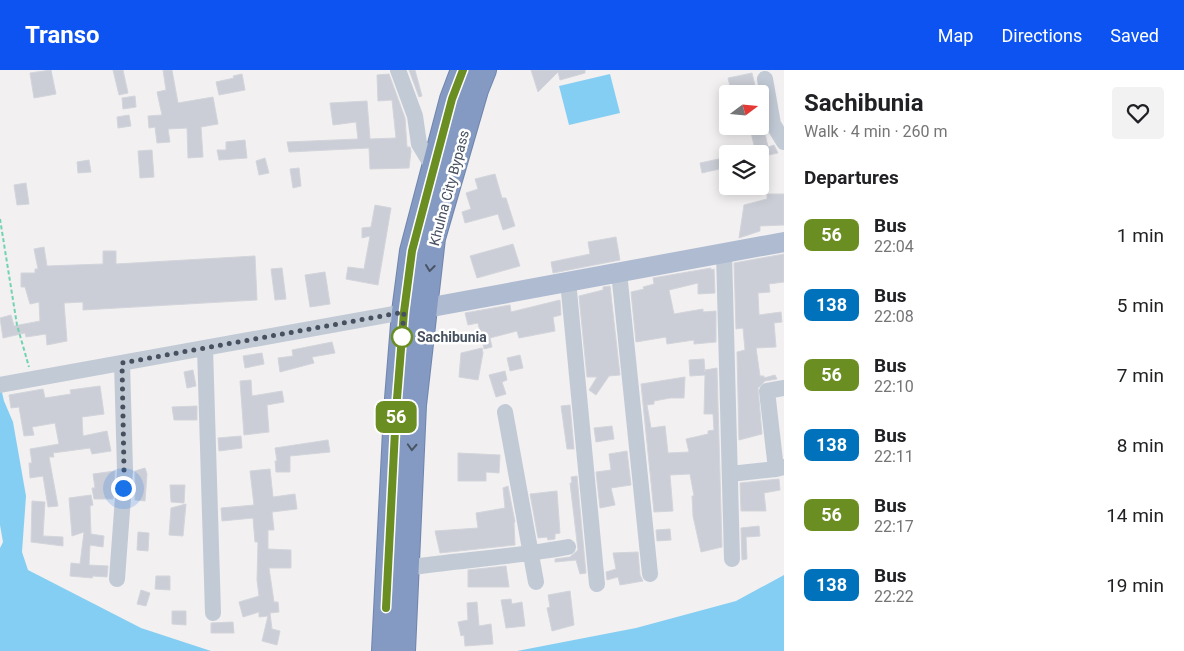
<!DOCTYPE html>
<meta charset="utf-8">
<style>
:root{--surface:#fff;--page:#f2f2f2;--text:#202124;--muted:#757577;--accent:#0c53f1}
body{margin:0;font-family:Roboto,sans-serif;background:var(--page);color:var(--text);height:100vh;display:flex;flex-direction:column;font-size:19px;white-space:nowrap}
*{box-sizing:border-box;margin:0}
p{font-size:16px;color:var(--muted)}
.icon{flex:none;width:28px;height:28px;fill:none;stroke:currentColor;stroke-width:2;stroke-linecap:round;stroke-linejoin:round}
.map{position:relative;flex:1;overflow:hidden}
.sheet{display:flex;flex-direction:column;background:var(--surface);width:400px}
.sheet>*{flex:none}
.badge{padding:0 10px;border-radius:8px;font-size:18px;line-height:32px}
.needle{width:32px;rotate:74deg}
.fabs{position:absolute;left:719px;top:15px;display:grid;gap:10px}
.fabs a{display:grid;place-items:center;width:50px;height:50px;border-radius:5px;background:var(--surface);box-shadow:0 2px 12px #0003;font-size:25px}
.you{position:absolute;width:25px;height:25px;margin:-12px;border:4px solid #fff;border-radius:50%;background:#1a73e8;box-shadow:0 0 0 8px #1a73e833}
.map>.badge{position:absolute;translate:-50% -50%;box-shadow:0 0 0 2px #fff}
h2{padding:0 20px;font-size:19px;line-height:45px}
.round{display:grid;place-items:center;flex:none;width:52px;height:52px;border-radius:5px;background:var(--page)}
.head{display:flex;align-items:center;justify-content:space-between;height:85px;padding:0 20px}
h1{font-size:24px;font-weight:700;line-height:38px}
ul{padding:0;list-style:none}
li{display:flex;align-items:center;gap:15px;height:70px;padding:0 20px}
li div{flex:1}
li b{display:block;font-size:19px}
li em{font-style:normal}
li .badge{min-width:55px;font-weight:700;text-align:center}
header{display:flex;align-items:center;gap:30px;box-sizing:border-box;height:70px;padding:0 25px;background:var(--accent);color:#fff}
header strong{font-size:24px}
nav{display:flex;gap:28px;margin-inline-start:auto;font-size:18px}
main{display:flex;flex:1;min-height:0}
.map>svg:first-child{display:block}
</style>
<header>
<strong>Transo</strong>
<nav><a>Map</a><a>Directions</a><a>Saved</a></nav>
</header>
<main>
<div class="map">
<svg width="784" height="581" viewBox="0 0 784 581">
<rect width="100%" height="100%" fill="#f2f0f0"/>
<!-- water -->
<path fill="#85cef3" d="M610,4L620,43L569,55L559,16Z
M0,314L4,331L13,352L26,426L22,482L28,500L141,558L211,581H0V478L3,472L0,455Z
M784,505V581H517L636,558L736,531Z"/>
<!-- building -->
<path fill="#cbced6" stroke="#d3d5dc" d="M51,0L56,24L34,28L30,3Z
M113,0H123L128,23L119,25Z
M163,0H172L178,33L213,27L218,54L201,57L203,87L188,88L187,58L168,59L170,72L157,73L155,57L149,58L148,46L162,45L157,22L166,20Z
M409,0H415L422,26L419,27Z
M531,0H585V3L560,10L558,2L538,22Z
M752,3L757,24H732L728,8Z
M242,4L245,20L219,25L216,12L234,8L233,6Z
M389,4L405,48L407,77H410L411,81L409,98L370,99L369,78L289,82L287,72L358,69L356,52L333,55L330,33L367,31L370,69L396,68L392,30L378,31L377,5Z
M135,26L136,37L123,39L122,28Z
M129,45L131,56L118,58L117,47Z
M763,55L768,77L774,75L778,83L760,87V84H756L750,58Z
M245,70L247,88L219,90L217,80H226V72Z
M152,80L154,107L140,108L138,81Z
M728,87V97L702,103L700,93Z
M265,88L269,103L259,105L256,91Z
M89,90L91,102L78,103L77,92Z
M299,98L301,116L293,118L290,99Z
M495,104L502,128H506L515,156L503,160L498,144L465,153L462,142L471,139L466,123L478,119L475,109Z
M26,113L29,134L17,135L14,115Z
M767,124H784V155L760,156V161L739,168L744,135L767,129Z
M375,135L391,138L378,215L346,209L348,197L364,199L370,166L362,168V158L371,157Z
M616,167L620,190L553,203L551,192L590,184L588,172Z
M513,174L520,196L477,208L470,186Z
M44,177L47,196L103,194V181H116V194L255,186L257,230L83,240V232L64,233L67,271L47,275L46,264L26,267L25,263L3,268L0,248L11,245L14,256L40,251L39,232L30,234L25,217H21V203H35V199H38L34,179Z
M784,184V212L769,214L770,222L758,223L759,245L781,242L782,252L774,253L776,277L756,278L760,306H764V308L775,305L777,309L765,311L758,318L762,364L739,370L737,282L745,280L743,258L736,259L734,193Z
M282,198L286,229L275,230L271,199Z
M711,198V200L714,199L715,223L698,224V213L669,220L674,244L703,239V242L716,241V272L694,274V270L667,274L666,267L636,272L631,222L644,219L643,217L654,214L653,208Z
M325,202L330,234L310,237L305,205Z
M610,216L620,305L609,306L596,325L589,320L597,307H587L579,226L603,220V217Z
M560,230L561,245L553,247L555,261L519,268L517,261L490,268L492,277L484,279L478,253L468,255L465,243L510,235L511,242Z
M332,272L335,283L312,287L314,293L280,302L278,288L293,286L292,280Z
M482,278L483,283L478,310L459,307L461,283Z
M262,283L264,294L245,298L243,286Z
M520,285L523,298L510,301L507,288Z
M704,289L705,302V300L717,298L722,477L701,482L693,446L692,426H694L690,404L670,405L673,441L654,442L641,314L685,307L684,328H670L654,331V334L647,335L651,358L665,356L668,383L689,382L686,369L708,364V361L714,360L713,344H704L705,305L690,306L689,290Z
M193,300L196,316L187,318L184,302Z
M505,301L507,310L502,312L506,324L496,327L489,305Z
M251,310L252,326L282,321L284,332L267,335L269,362L244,365L240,311Z
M100,316L104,344L82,347L83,366L107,361L111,381L92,384L90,378L53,383L54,387H49L58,436L48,437L43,406L30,408L29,393H32L30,379L59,374L55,353L32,357L34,365L24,366L19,337L11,338L9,325L43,319L45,328L71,324L70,320Z
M570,335L574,379H567L561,336Z
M197,336V350H174L172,337Z
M612,356L614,369L596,372L594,358Z
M241,366L242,378L219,381L218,368Z
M328,370L330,382L290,386V402H276L275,391H277L275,378Z
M627,381L631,415L611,418L615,435L600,438L596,402L611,400L609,384Z
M458,383L500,385L499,403L486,402V411H458Z
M145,398L147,404L145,431L135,430V401Z
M270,399L273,427L295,424L297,439L272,442L274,460H268V479L291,480V498H269L274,532H278L279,542L270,543L272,559L280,561L277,575L262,571L268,546L259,547V542L243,547L239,532L259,526L257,510L258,472H255L253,448L222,451L221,438L254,435L250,401Z
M115,401L113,429H94L92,418H95L93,404Z
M577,406L586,503L580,504L576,490L555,492V489L570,487L578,480L570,413H572L571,407Z
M779,409L780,420L764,423L766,441H741L740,413Z
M170,415H185L184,433L171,432Z
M508,416L515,452L514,453L515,475L440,483L435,461L478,458L476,443L505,438L503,418Z
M557,421L560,463L555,464V469L548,470L547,467L538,468L530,424Z
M91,425L93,435L90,436L91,464L104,466L103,477L90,475L89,495L108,496L107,507L93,506L92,508L70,506L71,493L80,494L84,462L72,466L69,428Z
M32,431L45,432L43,466L63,467V476L31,472Z
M186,434L183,466L169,465L171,438Z
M759,456L760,466L746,467L747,489L742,490L741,458Z
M670,459L671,470L657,471L656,460Z
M138,462L149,463L148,481L137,480Z
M638,482L640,505L643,511L620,515L618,507L607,510L606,502L616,499L613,483Z
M506,496L509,517H468V500Z
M156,506H170V520L155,519Z
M141,520L150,523L146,536L137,534Z
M570,521L574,555L552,561L547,538L550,537L548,525Z
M511,529L512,534L522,532L525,556L506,558L501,530Z
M477,532L479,556L491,554L493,574L465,576L464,565L461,566L458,552L468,550L467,533Z
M172,541H186V555L172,554Z
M233,552L234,563H211V553Z"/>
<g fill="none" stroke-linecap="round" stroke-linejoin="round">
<!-- highway casing -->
<g stroke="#6f85ae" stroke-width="26">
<path id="highway" d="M384,581L396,341L404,242L412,181L452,29L463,0
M403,581L414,335L433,168L476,20L484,0"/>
</g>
<!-- path -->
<path stroke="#71d3af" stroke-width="2" stroke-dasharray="4 2.5" stroke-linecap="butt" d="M0,149L17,255L29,297"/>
<!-- minor -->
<path stroke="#c2cad6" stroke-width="16" d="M398,0L415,46L419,74L434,99
M765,9L773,54L784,72
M724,183L732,489
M619,202L650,504
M568,211L597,514
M205,278L213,543
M0,315L404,242
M505,342L536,512
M776,399L767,321L784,318
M730,404L776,399L784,397
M406,498C460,490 515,487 568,477
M117,509L125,400L122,293"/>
<!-- major -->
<path stroke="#aebbd1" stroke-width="20" d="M410,241L784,172"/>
<!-- highway -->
<use href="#highway" stroke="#849ac2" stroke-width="24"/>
</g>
<!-- one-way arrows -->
<defs><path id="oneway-chevron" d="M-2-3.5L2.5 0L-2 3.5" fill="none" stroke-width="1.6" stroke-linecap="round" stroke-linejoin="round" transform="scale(1.25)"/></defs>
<g stroke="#495464">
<use href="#oneway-chevron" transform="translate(430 198) rotate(97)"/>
<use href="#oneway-chevron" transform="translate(412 377) rotate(93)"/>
</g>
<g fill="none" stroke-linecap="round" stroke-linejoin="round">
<!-- line casing -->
<g stroke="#fff" stroke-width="11">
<path id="line" d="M386,538L396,341L404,242L412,181L452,29L463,0"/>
</g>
<!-- line -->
<use href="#line" stroke="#6b8e23" stroke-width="8"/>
<!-- walk -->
<path stroke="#46505f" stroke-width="5" stroke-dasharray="0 9" d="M123,418L124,400L122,293L404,242L402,267"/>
</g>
<!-- markers -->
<circle fill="#fff" stroke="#6b8e23" stroke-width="2.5" cx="402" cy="267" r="10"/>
<g text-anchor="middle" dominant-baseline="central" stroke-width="5" stroke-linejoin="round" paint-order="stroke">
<!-- street labels -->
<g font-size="14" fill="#46505f" stroke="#fff">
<text transform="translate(449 118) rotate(-75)">Khulna City Bypass</text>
</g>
<!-- stop labels -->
<g font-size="14" font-weight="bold" fill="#46505f" stroke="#fff" text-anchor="start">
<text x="417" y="267">Sachibunia</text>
</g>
</g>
</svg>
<div class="fabs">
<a><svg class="needle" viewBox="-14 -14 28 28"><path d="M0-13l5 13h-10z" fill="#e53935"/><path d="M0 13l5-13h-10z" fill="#757577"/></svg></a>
<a><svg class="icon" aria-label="layers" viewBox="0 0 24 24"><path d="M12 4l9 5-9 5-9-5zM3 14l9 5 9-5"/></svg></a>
</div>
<div class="you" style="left:123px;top:418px"></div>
<b class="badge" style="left:396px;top:347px;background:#6b8e23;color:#fff">56</b>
</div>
<section class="sheet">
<div class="head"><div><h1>Sachibunia</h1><p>Walk · 4 min · 260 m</p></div><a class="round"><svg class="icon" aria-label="heart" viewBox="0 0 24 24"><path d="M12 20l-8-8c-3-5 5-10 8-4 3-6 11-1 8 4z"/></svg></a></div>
<h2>Departures</h2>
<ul>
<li><span class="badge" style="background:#6b8e23;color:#fff">56</span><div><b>Bus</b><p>22:04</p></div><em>1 min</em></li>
<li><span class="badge" style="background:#0072bc;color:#fff">138</span><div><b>Bus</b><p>22:08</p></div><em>5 min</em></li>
<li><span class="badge" style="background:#6b8e23;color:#fff">56</span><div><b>Bus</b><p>22:10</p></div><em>7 min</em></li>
<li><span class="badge" style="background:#0072bc;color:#fff">138</span><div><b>Bus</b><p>22:11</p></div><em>8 min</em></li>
<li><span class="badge" style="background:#6b8e23;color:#fff">56</span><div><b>Bus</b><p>22:17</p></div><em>14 min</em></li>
<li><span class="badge" style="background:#0072bc;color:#fff">138</span><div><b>Bus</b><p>22:22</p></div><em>19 min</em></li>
</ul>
</section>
</main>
